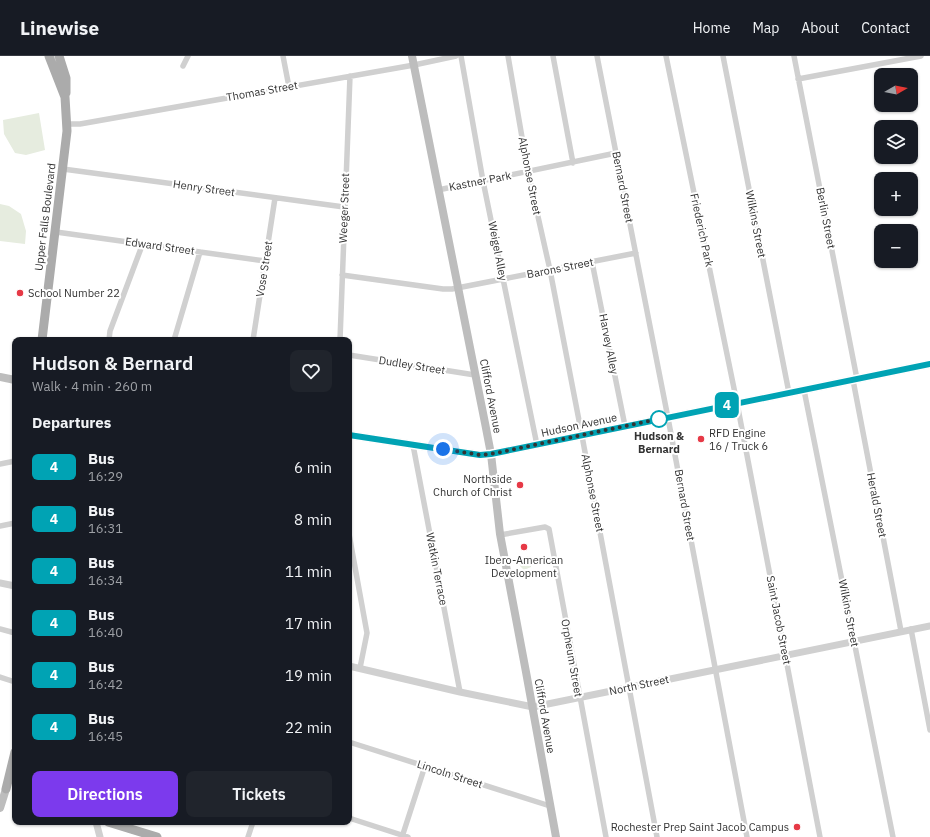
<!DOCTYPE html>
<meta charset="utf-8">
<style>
:root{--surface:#171b24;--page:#20242c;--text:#f1f3f6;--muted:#9ea1a6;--line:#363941;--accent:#7c3aed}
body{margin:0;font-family:"IBM Plex Sans",sans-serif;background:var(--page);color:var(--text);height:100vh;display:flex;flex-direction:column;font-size:15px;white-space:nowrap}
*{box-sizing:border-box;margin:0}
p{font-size:13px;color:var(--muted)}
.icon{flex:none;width:22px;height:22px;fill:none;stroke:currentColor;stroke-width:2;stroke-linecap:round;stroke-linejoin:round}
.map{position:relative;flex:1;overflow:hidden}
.drawer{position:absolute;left:12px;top:281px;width:340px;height:488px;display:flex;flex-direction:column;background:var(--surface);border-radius:8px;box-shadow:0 1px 3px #0004}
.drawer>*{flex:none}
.badge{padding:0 8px;border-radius:6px;font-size:14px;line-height:26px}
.needle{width:26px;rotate:81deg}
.fabs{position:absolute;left:874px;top:12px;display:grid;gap:8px}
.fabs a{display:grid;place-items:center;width:44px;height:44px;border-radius:8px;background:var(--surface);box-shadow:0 1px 3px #0004;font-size:20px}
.you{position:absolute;width:20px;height:20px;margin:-10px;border:3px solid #fff;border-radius:50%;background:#1a73e8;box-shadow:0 0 0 6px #1a73e833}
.map>.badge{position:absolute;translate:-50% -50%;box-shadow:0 0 0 2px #fff}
h2{padding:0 20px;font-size:15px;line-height:36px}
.round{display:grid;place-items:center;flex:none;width:42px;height:42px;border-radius:8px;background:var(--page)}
.headline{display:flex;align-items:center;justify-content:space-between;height:68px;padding:0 20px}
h1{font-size:19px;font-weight:600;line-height:30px}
.cta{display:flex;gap:8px;margin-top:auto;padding:8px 20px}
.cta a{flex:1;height:46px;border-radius:8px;background:var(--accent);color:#fff;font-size:16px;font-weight:600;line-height:46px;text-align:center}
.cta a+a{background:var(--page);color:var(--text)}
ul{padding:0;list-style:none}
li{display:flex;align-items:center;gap:12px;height:52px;padding:0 20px}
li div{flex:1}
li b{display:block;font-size:15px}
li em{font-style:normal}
li .badge{min-width:44px;font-weight:700;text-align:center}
header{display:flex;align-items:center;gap:24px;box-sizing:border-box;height:56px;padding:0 20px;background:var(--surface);border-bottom:1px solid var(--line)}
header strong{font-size:19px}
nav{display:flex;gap:22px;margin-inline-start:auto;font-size:14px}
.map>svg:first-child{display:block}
</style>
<header>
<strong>Linewise</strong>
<nav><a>Home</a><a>Map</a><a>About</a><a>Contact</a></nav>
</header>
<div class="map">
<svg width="930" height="781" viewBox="0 0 930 781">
<rect width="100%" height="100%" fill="#fff"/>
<!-- green -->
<path fill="#e6ecdf" d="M39,57L45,94L26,99L15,97L4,78L3,64Z
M0,148L9,150L21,158L26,175L25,188L0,185Z
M528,500L531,507V511L524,514L520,510L519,505L523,501Z"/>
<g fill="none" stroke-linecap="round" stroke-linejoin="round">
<!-- minor -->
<path stroke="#d0d0d0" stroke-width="5.5" d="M283,0L289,31
M461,0L483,125L537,389
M508,0L528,116L550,214L582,380L657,781
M553,0L573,107
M597,0L668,362L747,781
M666,0L737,347L820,781
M723,0L789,337
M794,0L857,323
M183,10L188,0
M798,23L921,0
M67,68H80L414,9L456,0
M63,113L344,151
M438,134L616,97
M56,176L265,205
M592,206L625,370
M342,219L443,233H452L636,197
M109,284L110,275L143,187
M174,284L200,196
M253,284L275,142
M340,284L350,20
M349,299L475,319
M853,324L901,575
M804,334L893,781
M413,389L460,636
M0,408L15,405
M0,470L15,467
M349,478L367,577L360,612
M500,479L545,471L549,473L606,781
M0,573L15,577
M911,573L930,674
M0,621L15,626
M349,686L550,750
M349,762L408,781
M248,781L253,766
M402,781L425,710"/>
<!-- tertiary -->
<path stroke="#d0d0d0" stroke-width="7" d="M0,527L15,530
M349,610L460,636L533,651L930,570
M96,766L100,781"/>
<!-- secondary -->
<path stroke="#bdbdbd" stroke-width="8" d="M412,0L485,367L491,398L500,478L526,616L556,781
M0,321L15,324
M349,379L480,399L491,398L930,308
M0,752L6,733"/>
<!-- primary -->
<path stroke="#ababab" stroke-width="9" d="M59,0L66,22V37
M42,284L67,75L65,41L49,0
M6,733L15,696
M108,766L157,781"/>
</g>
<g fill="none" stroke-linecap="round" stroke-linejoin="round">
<!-- line casing -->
<g stroke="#fff" stroke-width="9">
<path id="line" d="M349,379L480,399L491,398L930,308"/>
</g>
<!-- line -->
<use href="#line" stroke="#00a3b4" stroke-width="6"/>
<!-- walk -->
<path stroke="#333" stroke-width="4" stroke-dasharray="0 7.2" d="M443,393L480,399L491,398L659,363"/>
</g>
<!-- markers -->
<g fill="#e63946" stroke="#fff" stroke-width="1.5">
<circle cx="20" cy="237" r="4"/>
<circle cx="701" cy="383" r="4"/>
<circle cx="520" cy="429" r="4"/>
<circle cx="524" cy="491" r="4"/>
<circle cx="797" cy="771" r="4"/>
</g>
<circle fill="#fff" stroke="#00a3b4" stroke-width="2" cx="659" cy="363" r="8"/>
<g text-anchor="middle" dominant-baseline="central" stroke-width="4" stroke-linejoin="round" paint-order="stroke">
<!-- street labels -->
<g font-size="11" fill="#333" stroke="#fff">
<text transform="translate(262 35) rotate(-10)">Thomas Street</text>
<text transform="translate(530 120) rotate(79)">Alphonse Street</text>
<text transform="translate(480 125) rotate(-11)">Kastner Park</text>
<text transform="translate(623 131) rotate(79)">Bernard Street</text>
<text transform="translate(204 132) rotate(8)">Henry Street</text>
<text transform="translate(344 152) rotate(-88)">Weeger Street</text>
<text transform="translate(45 161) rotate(-83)">Upper Falls Boulevard</text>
<text transform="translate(826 162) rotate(79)">Berlin Street</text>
<text transform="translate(756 168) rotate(79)">Wilkins Street</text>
<text transform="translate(702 174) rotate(78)">Friederich Park</text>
<text transform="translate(160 190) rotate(8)">Edward Street</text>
<text transform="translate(498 195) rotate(79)">Weigel Alley</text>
<text transform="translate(560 212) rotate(-11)">Barons Street</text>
<text transform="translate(264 213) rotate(-81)">Vose Street</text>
<text transform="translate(609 288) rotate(79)">Harvey Alley</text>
<text transform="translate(412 309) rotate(9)">Dudley Street</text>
<text transform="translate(491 340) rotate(79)">Clifford Avenue</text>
<text transform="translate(579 369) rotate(-12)">Hudson Avenue</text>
<text transform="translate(593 437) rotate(79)">Alphonse Street</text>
<text transform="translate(685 449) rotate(80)">Bernard Street</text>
<text transform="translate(877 449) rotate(79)">Herald Street</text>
<text transform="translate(437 513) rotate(79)">Watkin Terrace</text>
<text transform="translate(849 557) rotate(79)">Wilkins Street</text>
<text transform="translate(779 564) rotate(79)">Saint Jacob Street</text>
<text transform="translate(572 602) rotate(80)">Orpheum Street</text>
<text transform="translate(639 629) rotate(-12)">North Street</text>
<text transform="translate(545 660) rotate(80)">Clifford Avenue</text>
<text transform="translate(450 718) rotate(18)">Lincoln Street</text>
</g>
<!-- poi labels -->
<g font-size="11" fill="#333" stroke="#fff" text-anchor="start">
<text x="28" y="237">School Number 22</text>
<text x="709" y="377">RFD Engine<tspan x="709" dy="13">16 / Truck 6</tspan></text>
<text x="512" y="423" text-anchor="end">Northside<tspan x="512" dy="13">Church of Christ</tspan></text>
<text x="524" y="504" text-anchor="middle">Ibero-American<tspan x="524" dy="13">Development</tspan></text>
<text x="789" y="771" text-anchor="end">Rochester Prep Saint Jacob Campus</text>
</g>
<!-- stop labels -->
<g font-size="11" font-weight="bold" fill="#333" stroke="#fff">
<text x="659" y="380">Hudson &amp;<tspan x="659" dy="13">Bernard</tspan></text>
</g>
</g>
</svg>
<div class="fabs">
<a><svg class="needle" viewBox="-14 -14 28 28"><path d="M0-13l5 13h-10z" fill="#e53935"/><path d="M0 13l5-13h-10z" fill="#9ea1a6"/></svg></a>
<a><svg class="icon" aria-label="layers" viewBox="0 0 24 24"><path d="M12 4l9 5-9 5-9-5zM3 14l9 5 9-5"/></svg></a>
<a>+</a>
<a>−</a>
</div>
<div class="you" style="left:443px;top:393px"></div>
<b class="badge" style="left:727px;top:349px;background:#00a3b4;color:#fff">4</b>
<section class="drawer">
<div class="headline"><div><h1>Hudson &amp; Bernard</h1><p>Walk · 4 min · 260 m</p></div><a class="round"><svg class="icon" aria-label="heart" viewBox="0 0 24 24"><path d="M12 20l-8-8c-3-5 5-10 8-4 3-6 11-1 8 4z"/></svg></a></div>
<h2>Departures</h2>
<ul>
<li><span class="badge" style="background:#00a3b4;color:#fff">4</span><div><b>Bus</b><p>16:29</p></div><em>6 min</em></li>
<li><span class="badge" style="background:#00a3b4;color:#fff">4</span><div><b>Bus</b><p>16:31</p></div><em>8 min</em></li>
<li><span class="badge" style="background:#00a3b4;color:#fff">4</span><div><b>Bus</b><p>16:34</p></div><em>11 min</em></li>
<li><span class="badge" style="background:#00a3b4;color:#fff">4</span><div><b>Bus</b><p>16:40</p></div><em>17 min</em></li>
<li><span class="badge" style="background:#00a3b4;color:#fff">4</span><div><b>Bus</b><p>16:42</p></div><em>19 min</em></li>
<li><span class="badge" style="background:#00a3b4;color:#fff">4</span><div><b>Bus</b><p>16:45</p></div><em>22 min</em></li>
</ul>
<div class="cta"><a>Directions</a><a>Tickets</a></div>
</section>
</div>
